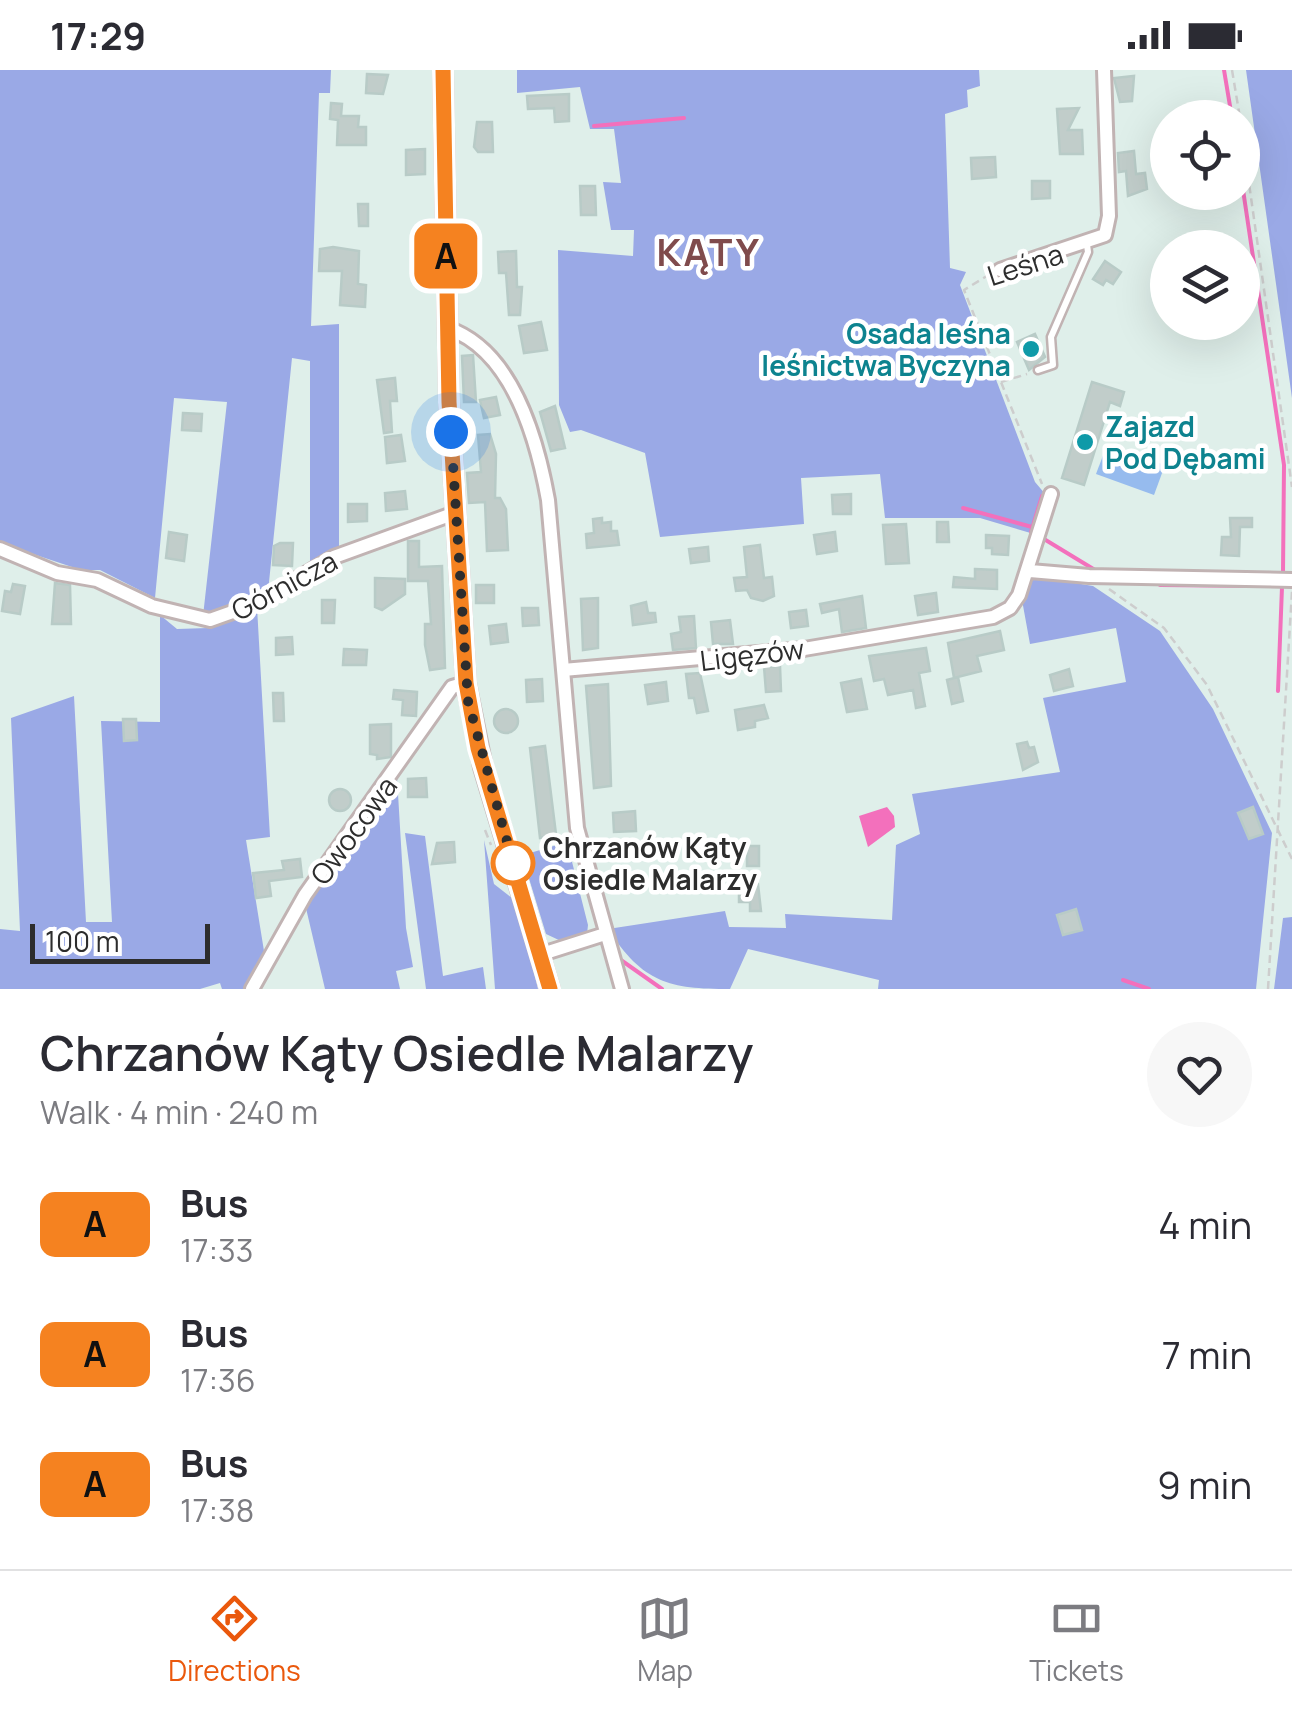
<!DOCTYPE html>
<meta charset="utf-8">
<style>
:root{--surface:#fff;--page:#f7f7f7;--text:#2b2b33;--muted:#7c7c81;--line:#e1e1e2;--accent:#ea580c}
body{margin:0;font-family:Manrope,sans-serif;background:var(--page);color:var(--text);height:100vh;display:flex;flex-direction:column;font-size:38px;white-space:nowrap}
*{box-sizing:border-box;margin:0}
p{font-size:32px;color:var(--muted)}
.icon{flex:none;width:55px;height:55px;fill:none;stroke:currentColor;stroke-width:2;stroke-linecap:round;stroke-linejoin:round}
.map{position:relative;height:919px;overflow:hidden}
.drawer{display:flex;flex-direction:column;background:var(--surface);flex:1}
.drawer>*{flex:none}
.badge{padding:0 20px;border-radius:15px;font-size:35px;line-height:65px}
.controls{position:absolute;left:1150px;top:30px;display:grid;gap:20px}
.controls a{display:grid;place-items:center;width:110px;height:110px;border-radius:50%;background:var(--surface);box-shadow:0 10px 40px #0002;font-size:50px}
.scale{position:absolute;left:30px;bottom:25px;width:180px;box-sizing:border-box;padding-left:10px;border:5px solid #2d2d2d;border-top:0;font-size:28px;line-height:35px;white-space:nowrap;color:#2d2d2d;-webkit-text-stroke:8px #fff;paint-order:stroke}
.you{position:absolute;width:50px;height:50px;margin:-25px;border:8px solid #fff;border-radius:50%;background:#1a73e8;box-shadow:0 0 0 15px #1a73e833}
.map>.badge{position:absolute;translate:-50% -50%;box-shadow:0 0 0 5px #fff}
.round{display:grid;place-items:center;flex:none;width:105px;height:105px;border-radius:52px;background:var(--page)}
.overview{display:flex;align-items:center;justify-content:space-between;height:170px;padding:0 40px}
h1{font-size:48px;font-weight:600;line-height:75px}
ul{padding:0;list-style:none}
li{display:flex;align-items:center;gap:30px;height:130px;padding:0 40px}
li div{flex:1}
li b{display:block;font-size:38px}
li em{font-style:normal}
li .badge{min-width:110px;font-weight:700;text-align:center}
.status{display:flex;justify-content:space-between;align-items:center;height:70px;padding:0 50px;background:var(--surface);direction:ltr}
.status svg{height:28px;fill:currentColor}
.menu{display:flex;justify-content:space-around;align-items:center;height:140px;border-top:2px solid var(--line);background:var(--surface);font-size:28px;color:var(--muted)}
.menu a{display:grid;justify-items:center;gap:5px}
.menu .selected{color:var(--accent)}
.map>svg:first-child{display:block}
</style>
<div class="status"><b>17:29</b><svg viewBox="0 0 49 12"><path d="M0 12V9h3v3zM5 12V6h3v6zM10 12V3h3v9zM15 12V0h3v12zM26 1h20v11H26zM47 4h2v5h-2z"/></svg></div>
<div class="map">
<svg width="1292" height="919" viewBox="0 0 1292 919">
<rect width="100%" height="100%" fill="#dfefea"/>
<!-- green -->
<path fill="#9aa9e6" d="M0,0H331L330,23H319L311,256L339,254V478L310,498V291L292,288L268,522L222,544L203,546L227,332L174,328L155,528L100,500H81L0,473Z
M517,0H979L980,16L967,20L968,37L945,44L950,198L966,202L960,215L1035,412L1046,425L1034,464L980,448H885L880,404L801,408L804,454L660,467L645,383L581,360L570,362L559,335L558,180L633,186L634,160H611L603,112L621,113L614,59H590L580,17L517,23Z
M1246,0H1292V328Z
M1033,506L1093,516L1160,561L1213,639L1272,763L1256,919H878L879,910L748,879L730,919C669,919 643,913 608,859L725,841L729,857L786,858L785,844L892,850L896,775L920,764L912,724L1060,702L1043,628L1126,612L1116,558L1030,574L1022,530Z
M257,537L270,767L246,770L264,881L245,919H222L220,913L200,919H0V859L20,861L11,648L74,626L86,852H112L101,651L160,652V545L177,559L208,558Z
M397,707L406,858L413,897L396,901L400,919H325L305,834Z
M405,763L425,766L443,906L483,897L486,919H426Z
M484,770L494,814L512,828L522,853L538,919H495Z
M567,772L588,855L587,864L561,871L546,864L527,802L534,800L530,783Z
M1292,847V919H1274L1283,848Z"/>
<!-- pitch -->
<path fill="#96bbee" d="M1107,375L1165,395L1154,425L1096,404Z"/>
<!-- water -->
<path fill="#f370bc" d="M887,737L894,746L895,757L868,777L859,746Z"/>
<g fill="none" stroke-linecap="round" stroke-linejoin="round">
<!-- stream -->
<path stroke="#f370bc" stroke-width="4" d="M1224,0L1232,48
M594,56L684,48
M1242,113L1284,395L1283,503
M963,438L1032,457
M1031,462L1042,426
M1044,469L1095,500
M1160,515L1264,516
M1278,621L1282,517
M618,888L662,919
M1123,910L1149,919"/>
</g>
<!-- building -->
<path fill="#c1cdca" stroke="#b8cbc7" stroke-width="2.5" d="M367,4L388,5L383,24L366,23Z
M1134,6L1132,31L1120,32L1114,8Z
M569,24V51L555,52L554,38L528,39L527,26Z
M331,33L342,34L341,46H359L358,57H366V75H337L338,50L330,49Z
M1079,38L1068,60H1082L1083,84H1060L1057,39Z
M477,52H492L493,82H478L474,77Z
M425,79V104L406,105V80Z
M1134,81L1136,104L1145,103L1147,119L1128,126L1126,101L1119,102L1118,83Z
M995,87L996,107L972,109L971,88Z
M1032,111H1050V128L1032,129Z
M580,116H595L596,145H581Z
M358,134H368V156H359Z
M333,177L359,181L358,214L366,215L365,237L340,235L342,201H319L320,179Z
M516,181L517,217H522L520,245H509L506,203H499L498,182Z
M1105,191L1121,202L1113,214L1106,210L1103,215L1093,209Z
M541,252L547,280L524,283L519,256Z
M1035,264L1045,287L1029,300L1017,272Z
M473,285L476,332H464L462,286Z
M395,308L397,331H390L392,362L384,363L377,310Z
M1092,312L1124,322L1120,336L1110,332L1084,415L1062,408Z
M496,327L500,345L484,348L480,330Z
M555,336L565,378L551,381L540,342Z
M183,343L202,344L201,361L182,360Z
M490,364L496,384L495,428H500L506,439L508,480L487,481L485,432L469,433L467,403L481,402L478,365Z
M401,365L405,391L387,393L385,367Z
M405,421L407,439L386,441L385,423Z
M851,424V444H833L832,425Z
M348,434H367V451L348,452Z
M602,448V453L611,452V461H617L619,475L587,478L586,464L594,463L593,449Z
M1230,448H1252V457H1240L1239,486L1221,485L1222,467H1231Z
M937,452H948L949,472H937Z
M906,454L909,493L886,494L883,455Z
M169,462L187,465L184,491L166,488Z
M835,462L837,481L817,484L814,465Z
M986,465L1009,466L1008,485L992,484V478H986Z
M408,471H419V497L442,496L445,598L430,600L425,575V554H431L428,511H408Z
M280,473H293L292,496L273,495L274,476Z
M760,475L764,508L772,507L774,526L763,531L751,528L747,520L736,521L734,508L747,507L744,477Z
M708,477L709,491L691,493L689,479Z
M975,499L997,500V519L953,517L954,507L975,509Z
M375,508L405,509V524L382,540L375,537Z
M55,513L70,515L71,554H52Z
M13,514L25,516L20,544L2,541L5,521L11,522Z
M476,515H494V533H476Z
M936,523L938,542L918,545L915,526Z
M862,526L866,558L842,562L839,539L822,543L820,534Z
M598,528V578L583,580L581,529Z
M322,530H335L334,553H322Z
M646,532L648,543H655L656,552L633,555L631,536Z
M522,538H538L539,555L523,556Z
M806,540L808,556L791,558L789,542Z
M694,546L696,578L673,580L671,564L681,562L679,547Z
M730,550L733,574H713L711,552Z
M506,554L508,572L491,574L489,556Z
M1000,561L1004,580L977,586L981,601L954,608L948,573Z
M292,567L293,584L276,585V568Z
M926,578L930,601L919,603L925,636L916,638L913,620L888,625L884,609L874,611L869,586Z
M344,579L367,580L366,595H343Z
M780,596L781,621L766,622L764,597Z
M1069,599L1073,616L1054,621L1050,605Z
M700,603L708,641L697,643L694,628H689L686,604Z
M958,607L963,631L952,634L947,610Z
M542,609L543,631L527,632L526,610Z
M861,609L867,639L847,642L841,613Z
M666,612L668,631L648,634L645,615Z
M608,614L611,716L594,718L586,616Z
M394,620L417,622L416,646L402,645L403,630L393,629Z
M273,623H283L284,651H274Z
M764,635L768,648L755,651V657L738,660L735,640Z
M494 651a12 12 0 1 1 24 0a12 12 0 1 1-24 0Z
M123,649H136L137,670L124,671Z
M391,654V687L377,689V685L370,684V655Z
M1027,672L1029,678L1034,677L1038,692L1023,700L1017,674Z
M545,676L556,764L540,768L530,678Z
M426,708L427,727H408V709Z
M329 730a11 11 0 1 1 22 0a11 11 0 1 1-22 0Z
M1253,737L1263,764L1249,769L1238,743Z
M635,741L636,761L614,762L613,743Z
M454,772L455,792L432,794L437,773Z
M747,776H759V796H747Z
M300,789L302,807L269,811L271,826L256,828L253,803L284,800L282,791Z
M739,814H758L761,841H750V832H739Z
M1076,839L1082,860L1063,865L1057,845Z"/>
<g fill="none" stroke-linecap="round" stroke-linejoin="round">
<!-- service casing -->
<g stroke="#c1b3b3" stroke-width="11">
<path id="service" d="M1038,300L1053,295L1051,267L1088,182L1087,175"/>
</g>
<!-- minor casing -->
<g stroke="#c1b3b3" stroke-width="18">
<path id="minor" d="M1000,200L1105,165L1109,146L1104,0
M447,258C513,280 537,369 548,430L577,758L622,919
M0,479L57,503L97,510L152,536L210,550L255,534L334,487L455,443
M1030,501L1089,506L1292,510
M563,600L804,579L993,547L1010,538L1019,525L1051,424
M539,885L605,864
M252,919L305,825L452,617L466,613"/>
</g>
<!-- secondary casing -->
<g stroke="#c1b3b3" stroke-width="22">
<path id="secondary" d="M443,0L449,332L466,613L483,697L550,919"/>
</g>
<!-- path -->
<path stroke="#cdcdcd" stroke-width="2.5" stroke-dasharray="8 5" stroke-linecap="butt" d="M1232,0L1240,48
M1242,64L1292,417
M990,204L964,220L1042,414
M1001,312L1027,304
M1109,519L1164,558L1207,615L1292,789
M485,760L491,775
M1268,919L1292,521"/>
<!-- service -->
<use href="#service" stroke="#fff" stroke-width="6"/>
<!-- minor -->
<use href="#minor" stroke="#fff" stroke-width="12"/>
<!-- secondary -->
<use href="#secondary" stroke="#fff" stroke-width="18"/>
</g>
<g fill="none" stroke-linecap="round" stroke-linejoin="round">
<!-- line casing -->
<g stroke="#fff" stroke-width="22">
<path id="line" d="M443,0L449,332L466,613L478,678L550,919"/>
</g>
<!-- line -->
<use href="#line" stroke="#f58220" stroke-width="15"/>
<!-- walk -->
<path stroke="#2d2d2d" stroke-width="10" stroke-dasharray="0 18" d="M451,362L468,631L513,793"/>
</g>
<!-- markers -->
<g fill="#0f9aa8" stroke="#fff" stroke-width="4">
<circle cx="1031" cy="279" r="10"/>
<circle cx="1085" cy="372" r="10"/>
</g>
<circle fill="#fff" stroke="#f58220" stroke-width="5" cx="513" cy="793" r="20"/>
<g text-anchor="middle" dominant-baseline="central" stroke-width="9" stroke-linejoin="round" paint-order="stroke">
<!-- street labels -->
<g font-size="28" fill="#2d2d2d" stroke="#fff">
<text transform="translate(1025 194) rotate(-18)">Leśna</text>
<text transform="translate(284 515) rotate(-28)">Górnicza</text>
<text transform="translate(752 584) rotate(-7)">Ligęzów</text>
<text transform="translate(353 760) rotate(-54)">Owocowa</text>
</g>
<!-- culture labels -->
<g font-size="28" font-weight="bold" fill="#0d838f" stroke="#fff" text-anchor="end">
<text x="1011" y="263">Osada leśna<tspan x="1011" dy="32">leśnictwa Byczyna</tspan></text>
<text x="1105" y="356" text-anchor="start">Zajazd<tspan x="1105" dy="32">Pod Dębami</tspan></text>
</g>
<!-- stop labels -->
<g font-size="28" font-weight="bold" fill="#2d2d2d" stroke="#fff" text-anchor="start">
<text x="543" y="777">Chrzanów Kąty<tspan x="543" dy="32">Osiedle Malarzy</tspan></text>
</g>
<!-- district labels -->
<g font-size="38" font-weight="bold" letter-spacing="2.5" fill="#804b4c" stroke="#fff">
<text x="709" y="181">KĄTY</text>
</g>
</g>
</svg>
<div class="controls">
<a><svg class="icon" aria-label="locate" viewBox="0 0 24 24"><circle cx="12" cy="12" r="6"/><path d="M12 2v4M12 18v4M2 12h4M18 12h4"/></svg></a>
<a><svg class="icon" aria-label="layers" viewBox="0 0 24 24"><path d="M12 4l9 5-9 5-9-5zM3 14l9 5 9-5"/></svg></a>
</div>
<div class="scale">100 m</div>
<div class="you" style="left:451px;top:362px"></div>
<b class="badge" style="left:446px;top:186px;background:#f58220;color:#111">A</b>
</div>
<section class="drawer">
<div class="overview"><div><h1>Chrzanów Kąty Osiedle Malarzy</h1><p>Walk · 4 min · 240 m</p></div><a class="round"><svg class="icon" aria-label="heart" viewBox="0 0 24 24"><path d="M12 20l-8-8c-3-5 5-10 8-4 3-6 11-1 8 4z"/></svg></a></div>
<ul>
<li><span class="badge" style="background:#f58220;color:#111">A</span><div><b>Bus</b><p>17:33</p></div><em>4 min</em></li>
<li><span class="badge" style="background:#f58220;color:#111">A</span><div><b>Bus</b><p>17:36</p></div><em>7 min</em></li>
<li><span class="badge" style="background:#f58220;color:#111">A</span><div><b>Bus</b><p>17:38</p></div><em>9 min</em></li>
</ul>
</section>
<nav class="menu">
<a class="selected"><svg class="icon" aria-label="directions" viewBox="0 0 24 24"><path d="M12 3l9 9-9 9-9-9zM9 14v-3h6M13 9l2 2-2 2"/></svg>Directions</a>
<a><svg class="icon" aria-label="map" viewBox="0 0 24 24"><path d="M3 6l6-2 6 2 6-2v14l-6 2-6-2-6 2zM9 4v14M15 6v14"/></svg>Map</a>
<a><svg class="icon" aria-label="tickets" viewBox="0 0 24 24"><path d="M3 7h18v10H3zM15 7v10"/></svg>Tickets</a>
</nav>
